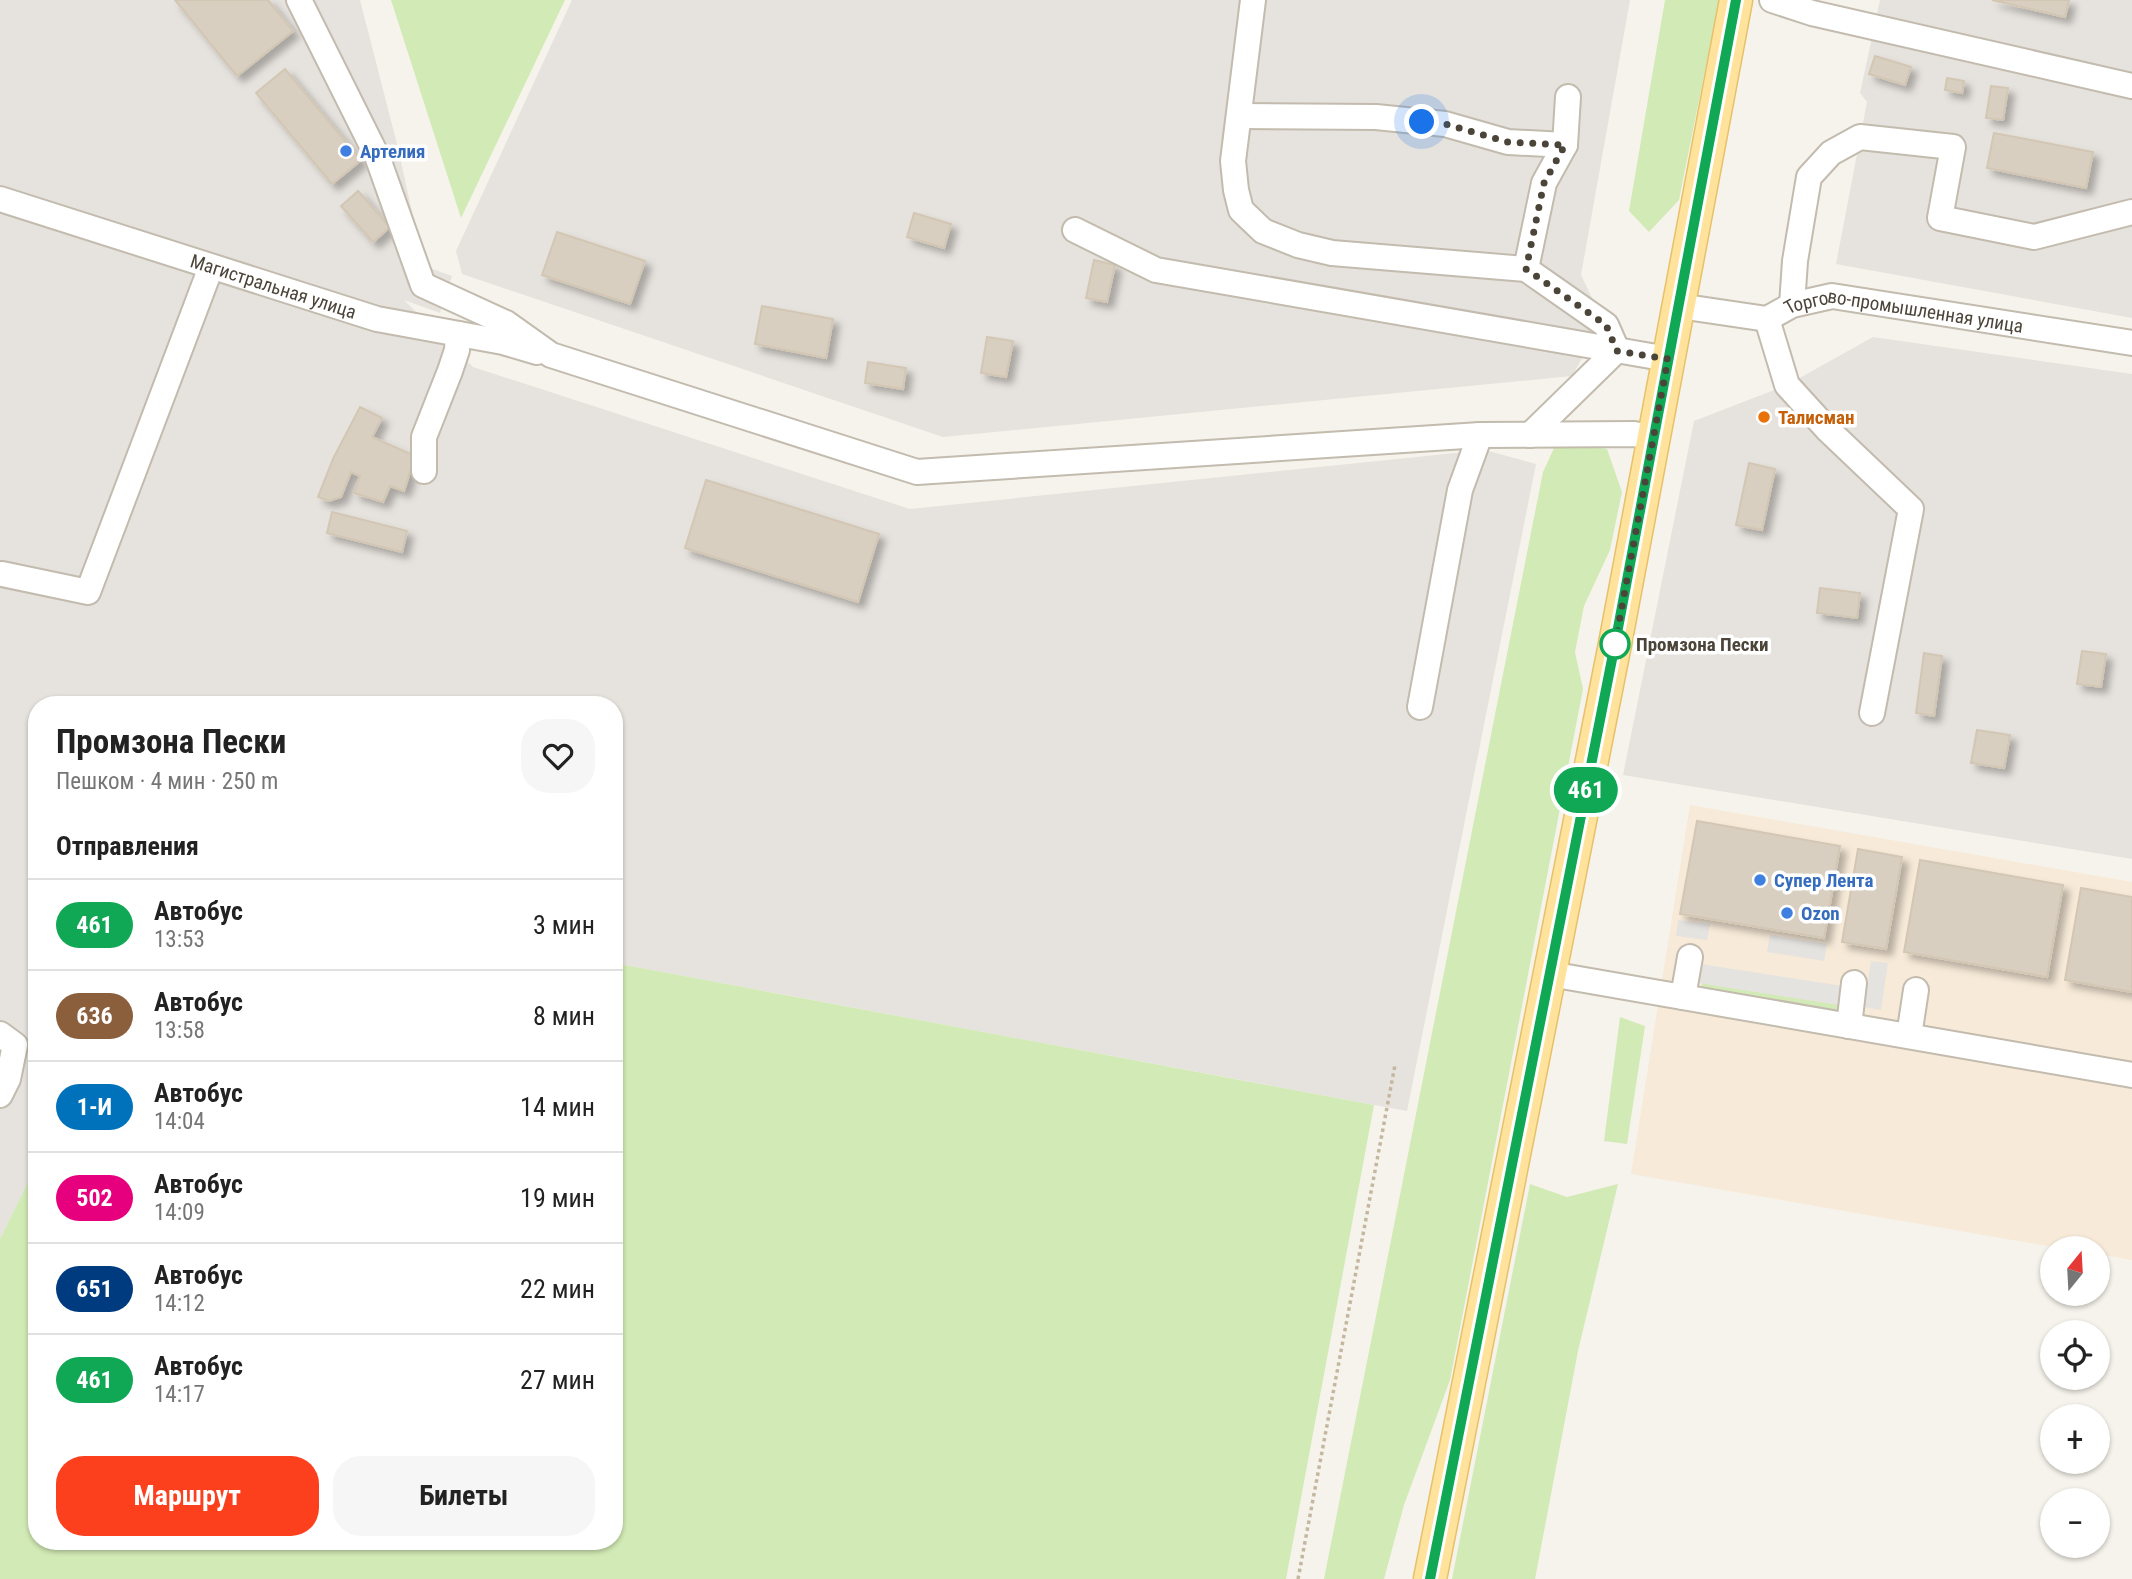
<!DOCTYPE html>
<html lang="ru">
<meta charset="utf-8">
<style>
:root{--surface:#fff;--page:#f6f6f6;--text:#222;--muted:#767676;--line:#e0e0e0;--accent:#fc3f1d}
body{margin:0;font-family:"Roboto Condensed",sans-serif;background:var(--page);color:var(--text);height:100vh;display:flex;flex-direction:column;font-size:26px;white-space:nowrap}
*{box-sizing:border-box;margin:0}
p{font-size:23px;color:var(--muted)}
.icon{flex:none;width:38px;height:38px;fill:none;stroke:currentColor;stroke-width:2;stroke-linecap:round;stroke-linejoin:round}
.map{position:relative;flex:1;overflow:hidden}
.sheet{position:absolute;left:28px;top:696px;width:595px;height:854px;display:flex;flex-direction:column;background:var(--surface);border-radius:28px;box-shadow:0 2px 5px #0004}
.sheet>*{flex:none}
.badge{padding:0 14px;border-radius:23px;font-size:24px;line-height:46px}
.needle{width:46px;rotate:18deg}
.buttons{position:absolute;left:2040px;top:1236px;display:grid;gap:14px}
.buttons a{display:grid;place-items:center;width:70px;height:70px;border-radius:50%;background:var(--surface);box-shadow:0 2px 5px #0004;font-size:35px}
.you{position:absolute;width:35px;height:35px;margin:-18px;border:5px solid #fff;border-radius:50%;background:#1a73e8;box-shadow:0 0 0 10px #1a73e833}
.map>.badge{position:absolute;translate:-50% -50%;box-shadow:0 0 0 4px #fff}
h2{padding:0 28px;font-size:26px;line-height:63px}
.round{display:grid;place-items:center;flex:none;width:74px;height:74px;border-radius:28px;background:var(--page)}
.overview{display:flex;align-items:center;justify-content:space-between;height:119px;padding:0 28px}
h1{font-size:33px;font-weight:700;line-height:52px}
.primary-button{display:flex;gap:14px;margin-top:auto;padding:14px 28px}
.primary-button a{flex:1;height:80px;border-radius:28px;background:var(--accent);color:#fff;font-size:28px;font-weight:700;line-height:80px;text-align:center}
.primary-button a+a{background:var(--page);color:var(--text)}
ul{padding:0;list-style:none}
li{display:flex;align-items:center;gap:21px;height:91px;padding:0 28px;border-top:2px solid var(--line)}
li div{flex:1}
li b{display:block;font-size:26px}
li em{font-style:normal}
li .badge{min-width:77px;font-weight:700;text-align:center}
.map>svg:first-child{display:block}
</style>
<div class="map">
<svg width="2132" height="1579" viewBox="0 0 2132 1579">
<defs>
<filter id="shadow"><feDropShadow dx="6" dy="6" stdDeviation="3.5" flood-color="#0004"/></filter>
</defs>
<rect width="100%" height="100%" fill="#f6f3ec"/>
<!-- commercial -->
<path fill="#f7ead8" d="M1690,805L2132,882V1260L2098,1254V1248H2059L1631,1174Z"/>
<!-- industrial -->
<path fill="#e6e2dd" d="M0,0H360L397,144L424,266L452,276L440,313L404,300L473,367L910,509L1485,450L1536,464L1407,1111L614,963V705H37V1164L0,1239Z
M572,0H1630L1581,275L1603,321L1572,376L943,437L462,274L456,251Z
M1880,0H2132V318L1836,264L1867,102L1860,93Z
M1873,337L2132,374V859L1623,775L1694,421L1787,385Z"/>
<!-- green -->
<path fill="#d2eab5" d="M391,0H565L461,218Z
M1665,0H1719L1679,200L1649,232L1629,211Z
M1583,445L1607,449L1622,492L1610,550L1584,606L1575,652L1583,689L1450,1380L1404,1505L1384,1579H1324L1543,472L1555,446Z
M614,963L1374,1105L1286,1579H0V1239L37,1164V1542H614Z
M1702,983L1840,1005L1839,1015L1701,993Z
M1620,1017L1645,1026L1627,1144L1604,1141Z
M1530,1184L1567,1197L1618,1184L1578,1351L1535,1579H1452Z"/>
<!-- parking -->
<path fill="#e5e3e0" d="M1678,920L1710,924L1707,940L1676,936Z
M1770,935L1827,944L1824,961L1767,952Z
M1871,961L1888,963L1881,1010L1864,1007Z
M1701,964L1843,986L1840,1005L1698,983Z"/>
<!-- building -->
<path fill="#d8cfc1" stroke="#d3c7b4" stroke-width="2" filter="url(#shadow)" d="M175,0H268L293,31L237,76Z
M1992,0H2069L2065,17Z
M1875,56L1911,67L1905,85L1869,74Z
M285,69L361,160L332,184L256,93Z
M1947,78L1964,81L1962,93L1945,90Z
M1991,86L2008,88L2003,120L1986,118Z
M1994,133L2093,152L2086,188L1987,168Z
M358,191L390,227L373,242L341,206Z
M914,213L951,224L944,248L907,237Z
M557,232L645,261L630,304L542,275Z
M1094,260L1115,265L1107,302L1086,298Z
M762,306L833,319L826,358L755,344Z
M987,337L1013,341L1006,377L981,373Z
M868,362L906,368L903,389L865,383Z
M360,407L382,418L372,437L415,456L404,491L390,486L383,502L354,493L360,476L351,472L341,497L329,501L318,497L333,459Z
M1749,463L1775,469L1762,530L1736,525Z
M706,480L879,534L858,602L685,548Z
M332,512L407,531L402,552L327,533Z
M1820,588L1860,593L1857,618L1817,613Z
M2082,651L2106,654L2101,687L2077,684Z
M1924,653L1942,656L1934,716L1916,713Z
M1977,730L2010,735L2004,768L1971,763Z
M1697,821L1840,846L1824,938L1680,914Z
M1858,849L1902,857L1886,949L1842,942Z
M1920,860L2063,885L2047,977L1904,952Z
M2081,888L2132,897V992L2065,980Z"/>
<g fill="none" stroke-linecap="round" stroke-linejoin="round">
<!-- minor casing -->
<g stroke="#c2bbae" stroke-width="28">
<g id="minor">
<path d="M299,0L377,156L423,285L506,323L551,355L917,472L1480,435L1634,434L1653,438"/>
<path d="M1253,0L1233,161L1236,190L1241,210L1263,231L1298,245L1332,253L1526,269L1606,325L1617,350L1530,435"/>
<path d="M1772,0L1812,13L2132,86"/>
<path d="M1240,116L1376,117L1445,124L1508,142L1565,145"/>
<path id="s1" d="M0,199L377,319L503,342L537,352"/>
<path d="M1075,230L1156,270L1668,359"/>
<path d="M1526,269L1544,183L1565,145L1568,97"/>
<path d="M1792,305L1795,261L1809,177L1831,153L1860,137L1953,147L1940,218L2034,237L2132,212"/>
<path id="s2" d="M1679,306L1767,319L1792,305L1832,296L2132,343"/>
<path d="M1767,319L1787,385L1827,429L1911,509L1872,713"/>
<path d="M424,471V437L450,371L457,350L458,334"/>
<path d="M2,574L88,592L211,267"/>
<path d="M1420,707L1460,490L1480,435"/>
<path d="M1550,974L2132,1075"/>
<path d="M1683,997L1690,957"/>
<path d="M1849,1026L1854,983"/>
<path d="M0,1034L15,1045L8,1079L0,1095"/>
<path d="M1909,1036L1916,990"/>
</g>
</g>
<!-- major casing -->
<g stroke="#e6c16a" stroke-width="35">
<path id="major" d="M1430,1579L1615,644L1736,0"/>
</g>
<!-- path -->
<path stroke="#c4b79f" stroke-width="3.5" stroke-dasharray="3.5 3.5" stroke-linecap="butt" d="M1298,1579L1395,1065"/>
<!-- minor -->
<use href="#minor" stroke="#fff" stroke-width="24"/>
<!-- major -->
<use href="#major" stroke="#ffe39c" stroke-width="32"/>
</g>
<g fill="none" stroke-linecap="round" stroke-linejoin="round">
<!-- line casing -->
<g stroke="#fff" stroke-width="16">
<path id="line" d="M1430,1579L1615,644L1736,0"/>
</g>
<!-- line -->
<use href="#line" stroke="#10a855" stroke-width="10"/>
<!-- walk -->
<path stroke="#4b4439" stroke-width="7" stroke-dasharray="0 12.6" d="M1422,122L1445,124L1508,142L1565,145L1544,183L1526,269L1606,325L1617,351L1668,359L1615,644"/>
</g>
<!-- markers -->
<g fill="#3f7fe0" stroke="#fff" stroke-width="2.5">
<circle cx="346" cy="151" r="7"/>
<circle cx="1760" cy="880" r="7"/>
<circle cx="1787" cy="913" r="7"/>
</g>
<circle fill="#e8710a" stroke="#fff" stroke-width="2.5" cx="1764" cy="417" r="7"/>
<circle fill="#fff" stroke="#10a855" stroke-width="3.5" cx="1615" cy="644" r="14"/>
<g text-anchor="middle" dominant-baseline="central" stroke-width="7" stroke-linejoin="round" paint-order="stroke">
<!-- shop labels -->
<g font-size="19" font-weight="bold" fill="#366cbe" stroke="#fff" text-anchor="start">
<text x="360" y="151">Артелия</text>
<text x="1774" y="880">Супер Лента</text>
<text x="1801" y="913">Ozon</text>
</g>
<!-- street labels -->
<g font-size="19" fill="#4b4439" stroke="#fff">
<text stroke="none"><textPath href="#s1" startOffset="287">Магистральная улица</textPath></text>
<text stroke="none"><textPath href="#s2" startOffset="231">Торгово-промышленная улица</textPath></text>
</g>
<!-- food labels -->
<g font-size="19" font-weight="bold" fill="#c56008" stroke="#fff" text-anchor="start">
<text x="1778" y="417">Талисман</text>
</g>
<!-- stop labels -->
<g font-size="19" font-weight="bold" fill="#4b4439" stroke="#fff" text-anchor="start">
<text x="1636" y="644">Промзона Пески</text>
</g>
</g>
</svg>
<div class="buttons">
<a><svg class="needle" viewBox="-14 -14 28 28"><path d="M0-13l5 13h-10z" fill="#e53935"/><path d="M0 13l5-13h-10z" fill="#767676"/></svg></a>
<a><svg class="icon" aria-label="locate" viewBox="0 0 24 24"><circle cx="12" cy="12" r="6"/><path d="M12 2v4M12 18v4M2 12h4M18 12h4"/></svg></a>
<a>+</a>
<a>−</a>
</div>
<div class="you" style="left:1422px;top:122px"></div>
<b class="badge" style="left:1586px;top:790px;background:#10a855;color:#fff">461</b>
<section class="sheet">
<div class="overview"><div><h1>Промзона Пески</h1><p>Пешком · 4 мин · 250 m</p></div><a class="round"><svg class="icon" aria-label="heart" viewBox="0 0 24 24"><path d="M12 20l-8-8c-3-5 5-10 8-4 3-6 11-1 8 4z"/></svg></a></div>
<h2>Отправления</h2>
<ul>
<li><span class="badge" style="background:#10a855;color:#fff">461</span><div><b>Автобус</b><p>13:53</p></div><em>3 мин</em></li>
<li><span class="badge" style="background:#8b5e3c;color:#fff">636</span><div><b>Автобус</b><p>13:58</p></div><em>8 мин</em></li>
<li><span class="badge" style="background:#0072bc;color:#fff">1-И</span><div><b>Автобус</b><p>14:04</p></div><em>14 мин</em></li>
<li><span class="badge" style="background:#e6007e;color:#fff">502</span><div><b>Автобус</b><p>14:09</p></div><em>19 мин</em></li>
<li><span class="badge" style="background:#003b80;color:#fff">651</span><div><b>Автобус</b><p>14:12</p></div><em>22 мин</em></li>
<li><span class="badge" style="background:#10a855;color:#fff">461</span><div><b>Автобус</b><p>14:17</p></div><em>27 мин</em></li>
</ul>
<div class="primary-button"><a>Маршрут</a><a>Билеты</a></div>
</section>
</div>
